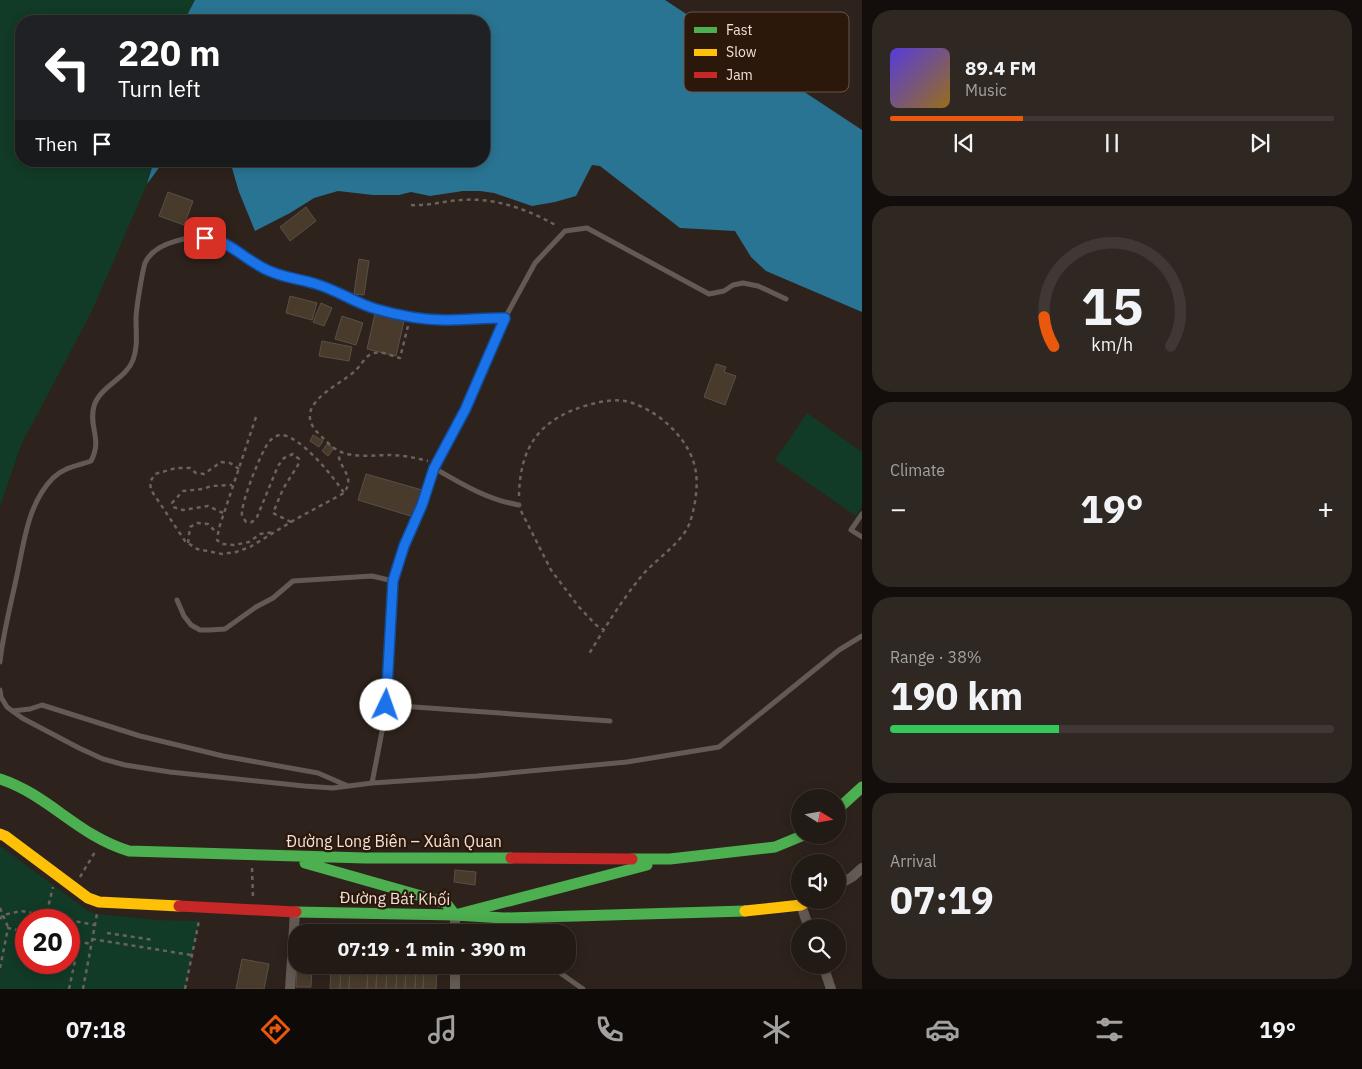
<!DOCTYPE html>
<meta charset="utf-8">
<style>
body{margin:0;font-family:"IBM Plex Sans",sans-serif;background:#2e2722;color:#f1f3f6;height:100vh;display:flex;flex-direction:column;font-size:19px;white-space:nowrap}
*{box-sizing:border-box;margin:0}
p{font-size:16px;color:#a2a1a0}
.icon{flex:none;width:28px;height:28px;fill:none;stroke:currentColor;stroke-width:2;stroke-linecap:round;stroke-linejoin:round}
.map{position:relative;flex:1;overflow:hidden}
.details{display:flex;flex-direction:column;gap:10px;padding:10px;background:#130e0c;width:500px}
.details>*{flex:none}
.banner{position:absolute;left:15px;top:15px;width:475px;height:152px;border-radius:20px;box-shadow:0 2px 12px #0003,0 0 0 1px #3f3834;background:#202124;color:#fff;overflow:hidden}
.needle{width:32px;rotate:101deg}
.controls{position:absolute;left:791px;top:789px;display:grid;gap:10px}
.controls a{display:grid;place-items:center;width:55px;height:55px;border-radius:50%;background:#221a15;box-shadow:0 2px 12px #0003,0 0 0 1px #3f3834;font-size:25px}
.speed{position:absolute;left:15px;top:909px;display:flex;gap:10px;font-size:25px;font-weight:700;text-align:center}
.speed>*{display:grid;place-content:center;width:65px;height:65px;border-radius:50%;background:#221a15;box-shadow:0 2px 12px #0003,0 0 0 1px #3f3834;line-height:1}
.speed .limit{border:8px solid #d22;background:#fff;color:#111}
.pin{position:absolute;display:grid;place-items:center;width:42px;height:42px;color:#fff;margin:-21px;border-radius:10px;box-shadow:0 2px 8px #0006}
.me{position:absolute;width:55px;margin:-28px;rotate:3deg;stroke-linejoin:round;filter:drop-shadow(0 0 4px #0008)}
.turn{display:flex;align-items:center;gap:18px;height:105px;padding:0 20px;font-size:22px}
.turn .icon{width:65px;height:65px;stroke-width:2.5}
.turn b{display:block;font-size:35px;line-height:42px}
.then{display:flex;align-items:center;height:48px;padding:0 20px;background:#0003;gap:10px;font-size:19px}
.big{font-size:38px;font-weight:700;line-height:1.1}
.details .card{flex:1;display:flex;flex-direction:column;justify-content:center;gap:8px;min-width:0;padding:0 18px;border-radius:20px;background:#2e2722}
.details .dial{align-items:center;gap:0}
.dial svg{height:130px;overflow:visible;fill:none;stroke:#3f3834;stroke-width:7;stroke-linecap:round;text-anchor:middle}
.dial text{fill:#f1f3f6;stroke:none}
.song{display:flex;align-items:center;gap:15px}
.cover{width:60px;height:60px;border-radius:8px;background:linear-gradient(135deg,hsl(250 70% 55%),hsl(40 70% 35%))}
.played{height:5px;border-radius:2px;background:linear-gradient(90deg,#ea580c 30%,#3f3834 30%)}
.keys{display:flex;justify-content:space-around;direction:ltr}
.heat{display:flex;justify-content:space-between;align-items:center;font-size:28px;direction:ltr}
.charge{height:8px;border-radius:4px;background:linear-gradient(90deg,#34c759 38%,#3f3834 0)}
.trip{position:absolute;left:288px;top:924px;width:288px;height:50px;border-radius:20px;background:#221a15;box-shadow:0 2px 12px #0003,0 0 0 1px #3f3834;font-weight:700;line-height:50px;text-align:center}
.dock{display:flex;height:80px;justify-content:space-around;align-items:center;background:#0e0a08;color:#a2a1a0}
.dock .icon{width:35px;height:35px}
.dock .selected{color:#ea580c}
.dock b{font-size:22px;color:#f1f3f6}
main{display:flex;flex:1;min-height:0}
.map>svg:first-child{display:block}
.green{fill:#113b26;fill-rule:evenodd}
.water{fill:#2a7493}
.building{fill:#483b2b;stroke:#585048}
.lines{fill:none;stroke-linecap:round;stroke-linejoin:round}
.path{stroke:#6a625d;stroke-width:2.5;stroke-dasharray:4 4;stroke-linecap:butt}
.lane{stroke:#645a54;stroke-width:5}
.street{stroke:#645a54;stroke-width:10}
.fast{stroke:#4caf50;stroke-width:11}
.slow{stroke:#ffc107;stroke-width:11}
.jam{stroke:#c62828;stroke-width:11}
.route-casing{stroke:#114b97;stroke-width:12}
.route{stroke:#1a73e8;stroke-width:9}
.labels{text-anchor:middle;stroke-width:4.5;stroke-linejoin:round;paint-order:stroke}
.street-label{font-size:16px;fill:#f1e1d9;stroke:#2c170b}
.key{fill:#2c170b;stroke:#675449;stroke-width:1}
.key-label{font-size:14px;fill:#f1e1d9}
</style>
<main>
<div class="map">
<svg width="862" height="989" viewBox="0 0 862 989">
<rect width="100%" height="100%" fill="#2e221c"/>
<path class="green" d="M 0,0 L 195,0 L 184,21 L 21,21 L 21,161 L 154,161 L 147,184 L 91,313 L 21,445 L 0,507 Z
M 807,413 L 862,452 L 862,506 L 856,516 L 775,460 Z
M 0,846 L 88,911 L 97,914 L 157,920 L 199,921 L 185,989 L 0,989 ZM 26,920 L 69,920 L 69,962 L 26,962 Z"/>
<path class="water" d="M 195,0 L 665,0 L 862,130 L 862,312 L 766,271 L 751,257 L 735,231 L 680,228 L 600,166 L 592,165 L 576,196 L 555,202 L 532,206 L 494,193 L 480,191 L 463,191 L 430,196 L 411,192 L 399,195 L 373,195 L 338,191 L 314,198 L 290,213 L 255,231 L 239,192 L 230,161 L 484,161 L 484,21 L 184,21 Z
M 154,161 L 164,161 L 147,184 Z"/>
<path class="building" d="M 168,192 L 193,201 L 184,225 L 159,216 Z
M 306,207 L 316,221 L 290,241 L 280,227 Z
M 359,259 L 369,261 L 364,295 L 354,294 Z
M 290,296 L 317,303 L 312,320 L 286,313 Z
M 321,303 L 332,308 L 324,326 L 313,322 Z
M 375,314 L 404,321 L 396,356 L 367,349 Z
M 342,316 L 363,323 L 356,345 L 335,339 Z
M 322,341 L 352,347 L 349,361 L 319,356 Z
M 716,364 L 726,367 L 724,372 L 736,376 L 725,405 L 704,397 Z
M 313,435 L 323,441 L 319,447 L 310,441 Z
M 327,444 L 334,448 L 328,456 L 322,451 Z
M 366,474 L 422,490 L 414,517 L 358,500 Z
M 455,870 L 476,872 L 475,885 L 454,882 Z
M 242,959 L 269,964 L 264,989 L 236,989 Z
M 297,965 L 312,965 L 311,987 L 296,987 Z
M 331,965 L 341,966 L 340,989 L 330,989 Z
M 359,965 L 377,965 L 377,967 L 359,966 Z
M 387,965 L 406,965 L 406,968 L 387,967 Z
M 406,965 L 416,965 L 416,968 L 406,968 Z
M 416,965 L 437,965 L 437,969 L 416,968 Z
M 341,966 L 350,966 L 349,989 L 340,989 Z
M 350,966 L 368,967 L 367,989 L 349,989 Z
M 368,967 L 377,967 L 376,989 L 367,989 Z
M 377,967 L 387,967 L 386,989 L 376,989 Z
M 387,967 L 397,968 L 396,989 L 386,989 Z
M 397,968 L 406,968 L 405,989 L 396,989 Z
M 406,968 L 416,968 L 415,989 L 405,989 Z
M 416,968 L 424,969 L 423,989 L 415,989 Z
M 424,969 L 437,969 L 436,989 L 423,989 Z"/>
<g class="lines">
<path class="path" d="M 411,205 C 428,206 444,201 461,200 C 494,197 530,210 557,226
M 408,326 L 400,358 C 392,356 382,351 374,353 C 365,355 361,366 355,371 C 337,387 289,406 320,435 C 326,441 332,448 341,452 C 355,458 375,455 390,455 C 403,455 415,458 428,461
M 256,417 L 219,528 L 217,540 L 222,544 L 234,545 L 249,542 L 260,534 L 275,532
M 239,469 L 230,463 L 221,462 L 204,474 L 196,473 L 190,468 L 176,468 L 155,474 L 150,482 L 151,490 L 185,541 L 197,549 L 222,554 L 236,552 L 250,547 L 296,519 L 344,493 C 354,478 344,473 339,458 L 342,452
M 519,496 C 520,447 539,419 588,405 C 599,402 613,399 625,401 C 657,408 692,440 696,473 C 698,488 695,507 690,522 C 683,543 654,560 640,578 C 622,600 604,629 589,654
M 521,511 L 551,570 L 579,607 L 596,625 L 604,630
M 223,513 L 208,506 L 183,510 L 173,507 L 172,503 L 183,491 L 203,489 L 211,486 L 232,485
M 291,522 L 273,513 L 283,489 L 298,465 L 299,459 L 293,454 L 284,458 L 278,466 L 257,517 L 252,522 L 246,522 C 245,520 243,518 242,516 C 240,504 261,453 268,443 C 271,439 275,436 280,435 C 299,434 334,477 344,493
M 188,543 L 190,527 L 197,523 L 208,524 L 217,533
M 252,868 L 253,898
M 80,877 L 95,852
M 0,908 L 8,927
M 0,919 L 3,915 L 21,911 L 95,925
M 45,920 L 53,887
M 107,933 L 154,940
M 92,939 L 191,955
M 69,940 L 92,944
M 0,968 L 8,928 L 26,932
M 69,989 L 79,942
M 83,989 L 97,914
M 185,989 L 199,921"/>
<path class="lane" d="M 434,468 C 460,483 488,500 519,505
M 862,514 L 851,530 L 862,537
M 177,600 L 184,616 L 191,625 L 200,630 L 210,630 L 225,629 L 256,607 L 273,598 L 293,581 L 372,576 L 393,581
M 0,662 C 3,633 11,604 17,575 C 24,542 28,503 53,478 C 64,467 77,466 91,461 C 103,439 88,427 94,406 C 100,386 126,379 133,360 C 138,347 136,333 136,319 C 136,309 142,273 145,263 C 155,241 195,234 216,239 C 234,244 247,261 264,269 C 281,278 301,277 318,284 C 337,292 354,302 374,308 C 394,315 423,320 444,320 C 465,320 485,318 505,318
M 0,690 L 1,697 L 7,707 L 22,718 L 79,748 L 103,759 L 125,765 L 170,772 L 304,786 L 333,788 L 372,783 L 477,776 L 627,762 L 719,747 L 839,650 L 862,636
M 386,705 L 610,721
M 12,711 L 30,709 L 42,705 L 140,736 L 223,756 L 318,773 L 348,786
M 372,783 L 385,716 L 393,581 L 404,546 L 422,505 L 434,468 L 465,410 L 505,318 L 535,263 L 565,231 L 587,228 L 709,294 L 724,291 L 733,285 L 743,283 L 758,286 L 786,299
M 506,921 L 515,932
M 549,965 L 583,989"/>
<path class="street" d="M 838,885 L 852,877 L 862,868
M 801,905 L 809,928
M 455,932 L 455,915
M 823,965 L 831,989
M 290,989 L 295,912
M 455,989 L 455,965"/>
<path class="fast" d="M 0,779 C 49,795 78,836 129,851 L 365,858 L 511,858
M 838,809 L 862,787
M 632,859 L 670,859 L 775,847 L 804,835
M 305,863 L 446,903 L 455,915 L 647,865
M 296,912 L 455,915 L 504,918 L 745,911"/>
<path class="slow" d="M 0,834 L 5,836 L 88,898 L 99,902 L 179,906
M 745,911 L 801,905 L 810,900"/>
<path class="jam" d="M 511,858 L 632,859
M 179,906 L 296,912"/>
</g>
<g class="lines">
<defs>
<path id="route" d="M 205,238 C 231,240 247,263 272,272 C 286,278 301,279 316,284 C 337,290 355,303 376,309 C 397,315 422,320 444,320 C 464,320 484,318 505,318 L 465,410 L 434,468 L 422,505 L 404,546 L 393,581 L 386,705"/>
</defs>
<use href="#route" class="route-casing"/>
<use href="#route" class="route"/>
</g>
<g class="labels">
<g class="street-label">
<text x="394" y="847">Đường Long Biên – Xuân Quan</text>
<text transform="translate(395 898) rotate(1)" y="6">Đường Bát Khối</text>
</g>
</g>
<rect x="684" y="12" width="165" height="80" rx="8" class="key"/>
<rect x="694" y="27" width="23" height="6" fill="#4caf50"/>
<rect x="694" y="49" width="23" height="7" fill="#ffc107"/>
<rect x="694" y="72" width="23" height="6" fill="#c62828"/>
<g class="key-label">
<text x="726" y="35">Fast</text>
<text x="726" y="57">Slow</text>
<text x="726" y="80">Jam</text>
</g>
</svg>
<div class="controls">
<a><svg class="needle" viewBox="-14 -14 28 28"><path d="M0-13l5 13h-10z" fill="#e53935"/><path d="M0 13l5-13h-10z" fill="#a2a1a0"/></svg></a>
<a><svg class="icon" aria-label="sound" viewBox="0 0 24 24"><path d="M4 9h4l5-4v14l-5-4H4zM17 9q2 3 0 6"/></svg></a>
<a><svg class="icon" aria-label="search" viewBox="0 0 24 24"><circle cx="10" cy="10" r="6"/><path d="M15 15l6 6"/></svg></a>
</div>
<div class="speed"><div class="limit">20</div></div>
<div class="pin" style="left:205px;top:238px;background:#d93025"><svg class="icon" aria-label="arrive" viewBox="0 0 24 24"><path d="M6 21V4h12l-3 4 3 4H6"/></svg></div>
<svg class="me" style="left:386px;top:705px" viewBox="-20 -20 40 40"><circle r="19" fill="#fff"/><path d="M0-13L10 11 0 6-10 11z" fill="#1a73e8"/></svg>
<div class="trip">07:19 · 1 min · 390 m</div>
<div class="banner">
<div class="turn"><svg class="icon" aria-label="left" viewBox="0 0 24 24"><path d="M17 20v-9H6M10 6l-5 5 5 5"/></svg><div><b>220 m</b>Turn left</div></div>
<div class="then">Then<svg class="icon" aria-label="arrive" viewBox="0 0 24 24"><path d="M6 21V4h12l-3 4 3 4H6"/></svg></div>
</div>
</div>
<section class="details">
<div class="card">
<div class="song"><i class="cover"></i><div><b>89.4 FM</b><p>Music</p></div></div>
<div class="played"></div>
<div class="keys"><svg class="icon" aria-label="previous" viewBox="0 0 24 24"><path d="M18 5L8 12l10 7zM5 5v14"/></svg><svg class="icon" aria-label="pause" viewBox="0 0 24 24"><path d="M8 5v14M16 5v14"/></svg><svg class="icon" aria-label="next" viewBox="0 0 24 24"><path d="M6 5l10 7-10 7zM19 5v14"/></svg></div>
</div>
<div class="card dial"><svg viewBox="0 0 100 80">
<path d="M14 69A42 42 0 1 1 86 69"/>
<path d="M14 69A42 42 0 0 1 8 51" stroke="#ea580c"/>
<text x="50" y="56" font-size="32" font-weight="700">15</text>
<text x="50" y="72" font-size="11">km/h</text>
</svg></div>
<div class="card"><p>Climate</p>
<div class="heat"><a>−</a><b class="big">19°</b><a>+</a></div>
</div>
<div class="card"><p>Range · 38%</p><b class="big">190 km</b><div class="charge"></div></div>
<div class="card"><p>Arrival</p><b class="big">07:19</b></div>
</section>
</main>
<nav class="dock">
<b>07:18</b>
<svg class="icon selected" aria-label="directions" viewBox="0 0 24 24"><path d="M12 3l9 9-9 9-9-9zM9 14v-3h6M13 9l2 2-2 2"/></svg>
<svg class="icon" aria-label="music" viewBox="0 0 24 24"><path d="M9 18V5l10-2v13"/><circle cx="6" cy="18" r="3"/><circle cx="16" cy="16" r="3"/></svg>
<svg class="icon" aria-label="phone" viewBox="0 0 24 24"><path d="M5 4h4l2 5-3 2q2 4 5 5l2-3 5 2v4C11 20 4 13 5 4z"/></svg>
<svg class="icon" aria-label="climate" viewBox="0 0 24 24"><path d="M12 3v18M4 7l16 10M4 17L20 7"/></svg>
<svg class="icon" aria-label="car" viewBox="0 0 24 24"><path d="M5 17H2v-5l4-1 3-4h7l3 4 3 1v5h-3M9 17h6M6 11h13"/><circle cx="7" cy="17" r="2"/><circle cx="17" cy="17" r="2"/></svg>
<svg class="icon" aria-label="filters" viewBox="0 0 24 24"><path d="M4 7h16M4 17h16"/><circle cx="9" cy="7" r="2"/><circle cx="15" cy="17" r="2"/></svg>
<b>19°</b>
</nav>
